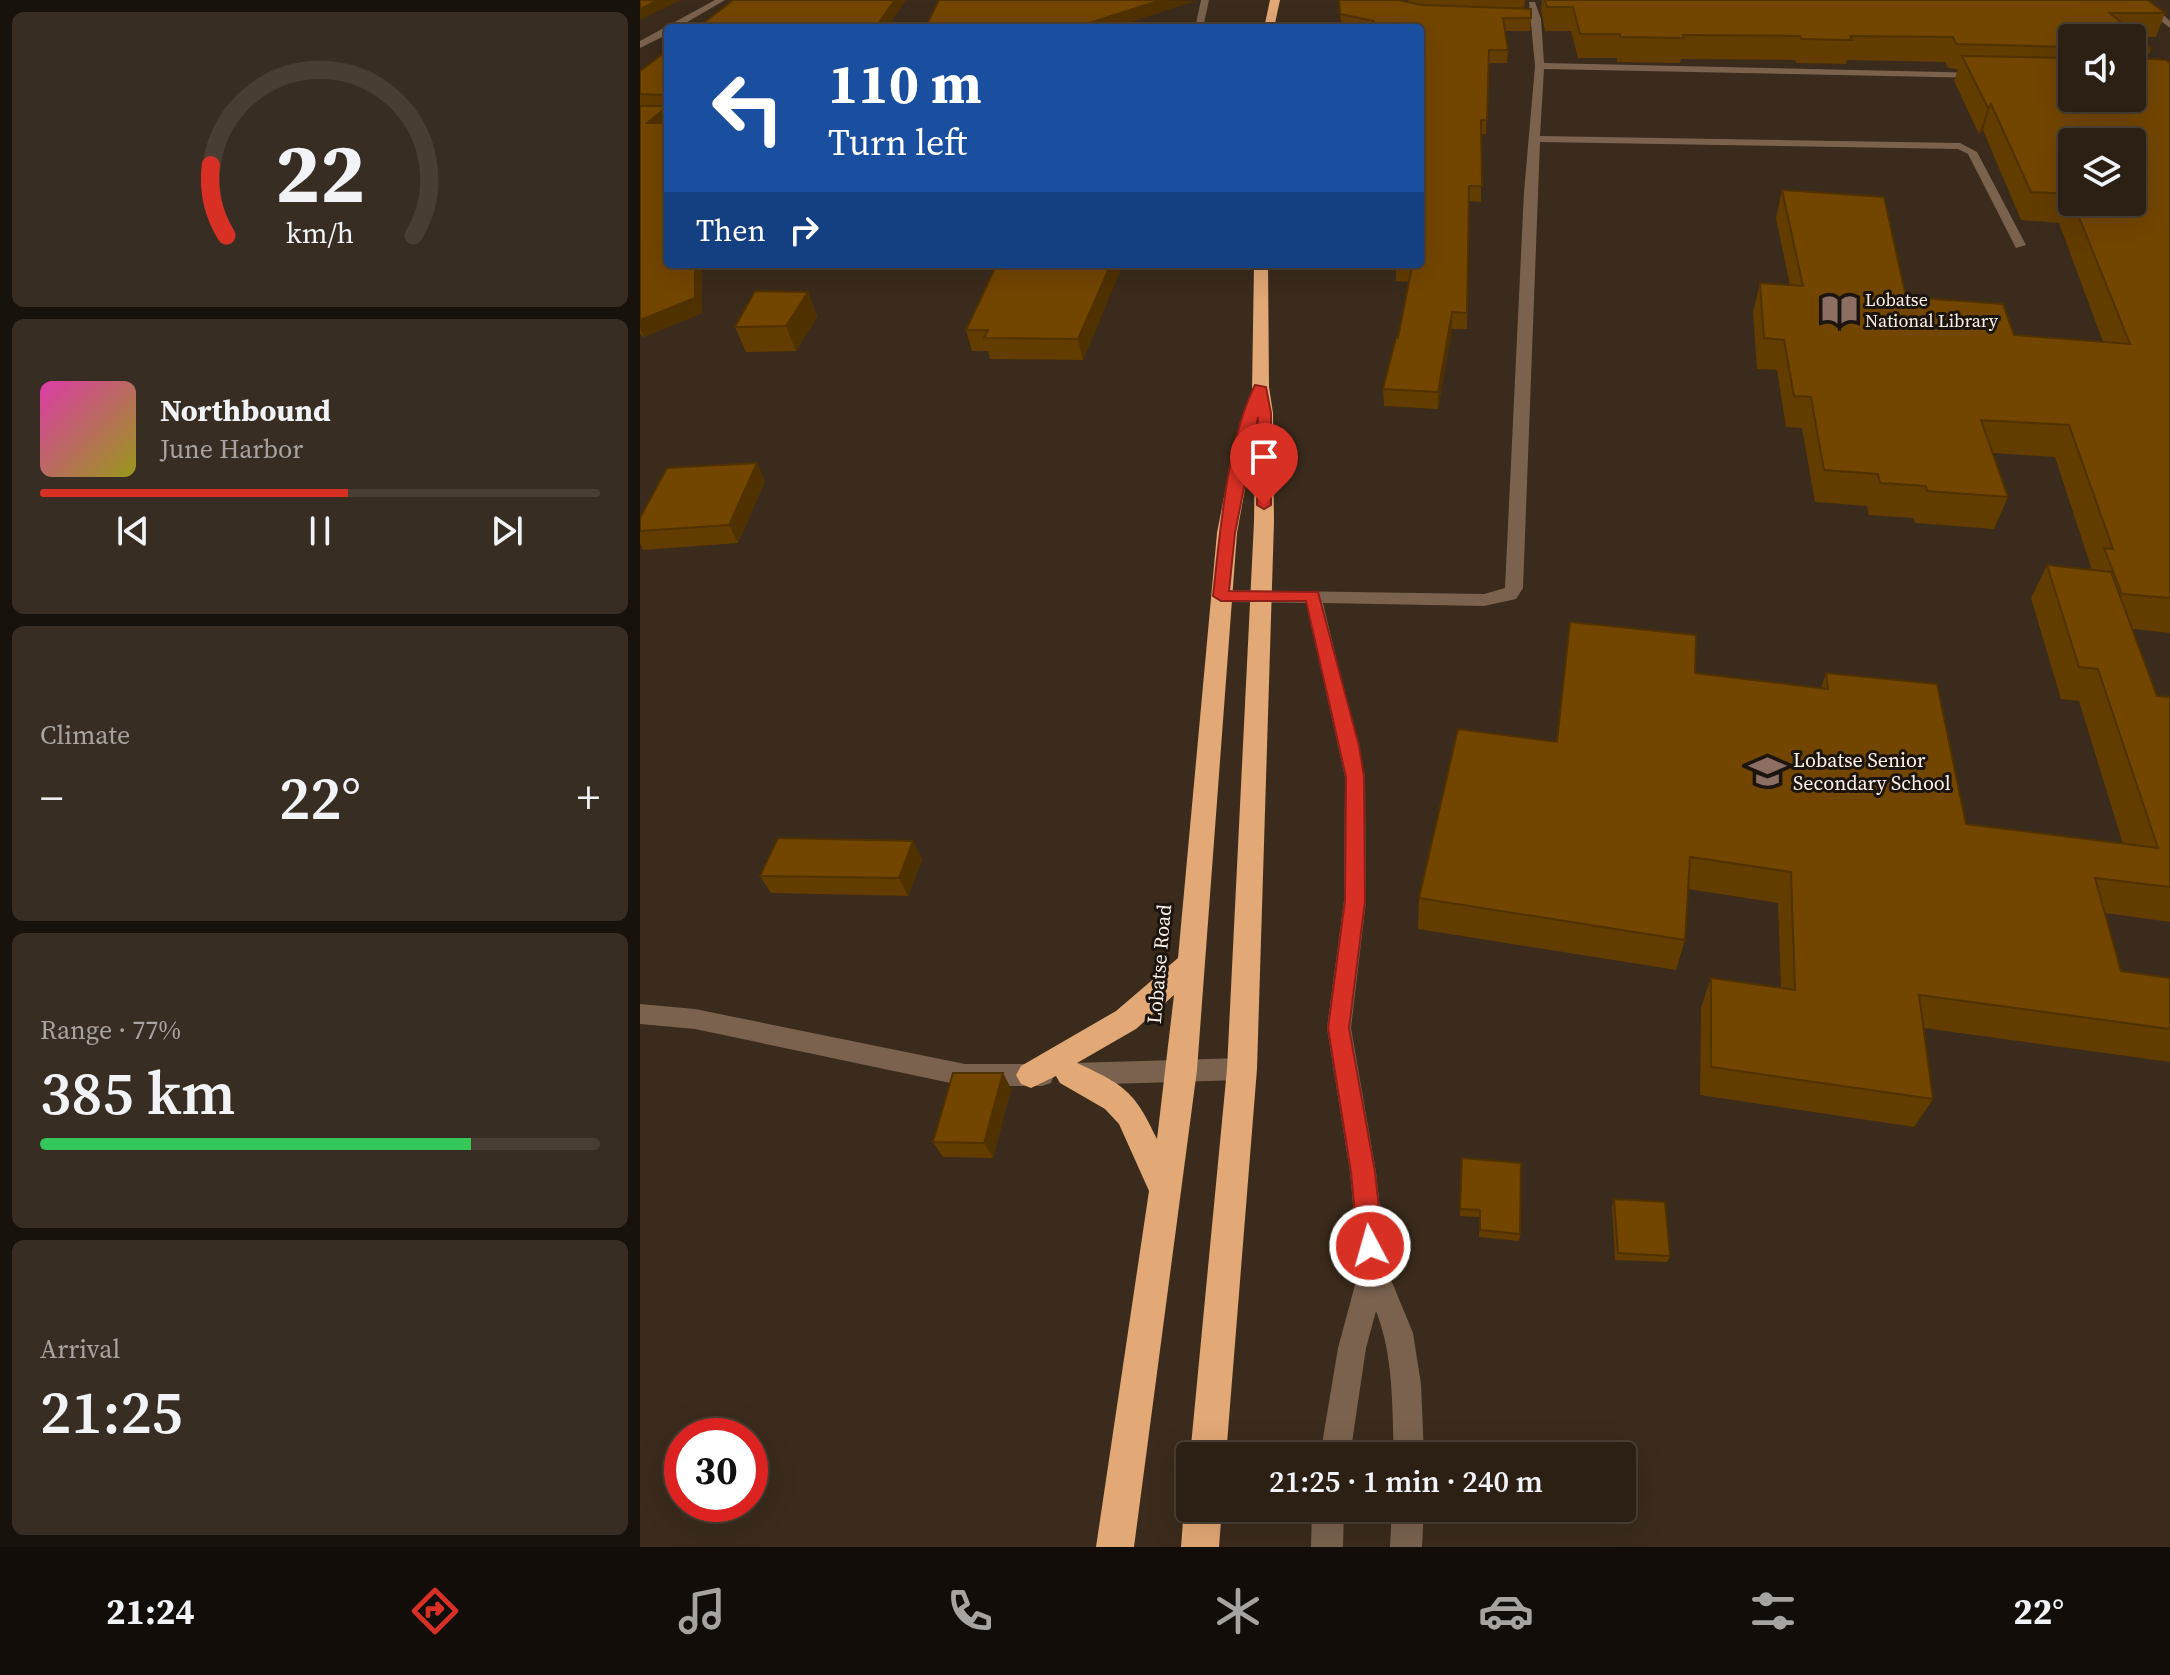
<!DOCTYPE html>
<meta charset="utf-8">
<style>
body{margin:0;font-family:"Source Serif 4",serif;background:#382d22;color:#f1f3f6;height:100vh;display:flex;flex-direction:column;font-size:30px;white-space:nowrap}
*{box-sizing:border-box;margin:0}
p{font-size:26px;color:#a6a3a0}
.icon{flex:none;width:44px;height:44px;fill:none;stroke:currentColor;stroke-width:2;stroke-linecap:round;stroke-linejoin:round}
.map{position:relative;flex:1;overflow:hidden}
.details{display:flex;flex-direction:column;gap:12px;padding:12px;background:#18120c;width:640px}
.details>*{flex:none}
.hud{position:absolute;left:24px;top:24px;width:760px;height:244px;border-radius:8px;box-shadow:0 8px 32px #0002,0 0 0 2px #483e34;background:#1a4fa0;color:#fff;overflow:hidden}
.buttons{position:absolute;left:1418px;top:24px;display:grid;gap:16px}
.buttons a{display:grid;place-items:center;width:88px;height:88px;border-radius:8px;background:#2c2015;box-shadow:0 8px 32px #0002,0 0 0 2px #483e34;font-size:40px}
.speed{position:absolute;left:24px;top:1418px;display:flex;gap:16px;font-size:40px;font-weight:700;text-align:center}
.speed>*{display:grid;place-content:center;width:104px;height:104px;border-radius:50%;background:#2c2015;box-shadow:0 8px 32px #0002,0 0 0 2px #483e34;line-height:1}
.speed .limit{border:12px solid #d22;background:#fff;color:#111}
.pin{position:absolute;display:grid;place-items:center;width:68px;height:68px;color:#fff;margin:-82px -34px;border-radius:50% 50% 50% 0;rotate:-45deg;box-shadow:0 0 8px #0007}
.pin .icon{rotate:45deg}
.me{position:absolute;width:88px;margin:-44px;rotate:354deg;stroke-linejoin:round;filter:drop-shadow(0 0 6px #0008)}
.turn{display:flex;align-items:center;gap:28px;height:168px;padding:0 32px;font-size:36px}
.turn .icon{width:104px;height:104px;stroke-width:2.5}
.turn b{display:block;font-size:56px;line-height:68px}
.then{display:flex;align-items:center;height:76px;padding:0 32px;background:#0003;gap:16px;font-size:30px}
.big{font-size:60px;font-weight:600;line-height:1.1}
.details .tile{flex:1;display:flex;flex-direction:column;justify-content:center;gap:12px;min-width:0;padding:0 28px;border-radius:12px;background:#382d22}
.details .dial{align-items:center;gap:0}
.dial svg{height:208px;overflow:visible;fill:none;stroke:#483e34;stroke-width:7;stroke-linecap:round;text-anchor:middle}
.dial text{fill:#f1f3f6;stroke:none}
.song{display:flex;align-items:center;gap:24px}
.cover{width:96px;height:96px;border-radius:12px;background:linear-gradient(135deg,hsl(320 70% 55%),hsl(60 70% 35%))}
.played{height:8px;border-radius:4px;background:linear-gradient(90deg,#d93025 55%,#483e34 55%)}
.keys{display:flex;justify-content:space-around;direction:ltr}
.heat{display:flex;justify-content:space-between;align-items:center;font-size:44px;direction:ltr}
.charge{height:12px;border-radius:6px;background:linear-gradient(90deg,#34c759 77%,#483e34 0)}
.trip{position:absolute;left:536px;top:1442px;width:460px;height:80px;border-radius:8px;background:#2c2015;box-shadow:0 8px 32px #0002,0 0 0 2px #483e34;font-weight:600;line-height:80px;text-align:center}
.dock{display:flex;height:128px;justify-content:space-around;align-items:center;background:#120d08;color:#a6a3a0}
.dock .icon{width:56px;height:56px}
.dock .on{color:#d93025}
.dock b{font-size:36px;color:#f1f3f6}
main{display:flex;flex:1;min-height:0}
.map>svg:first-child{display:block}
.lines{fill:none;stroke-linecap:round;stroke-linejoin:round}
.minor{fill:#7a624e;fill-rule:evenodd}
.highway{fill:#e2a875;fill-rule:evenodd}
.wall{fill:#633c00;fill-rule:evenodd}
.shaded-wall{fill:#503100}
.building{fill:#734600;stroke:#503100;stroke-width:2}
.route{fill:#d93025;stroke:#8d1f18;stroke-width:2}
.labels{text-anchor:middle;stroke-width:6;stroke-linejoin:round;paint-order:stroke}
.far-poi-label{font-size:18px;fill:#fcf2e9;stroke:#1c150f;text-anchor:start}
.poi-label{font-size:20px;fill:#fcf2e9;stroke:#1c150f;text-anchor:start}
.street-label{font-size:20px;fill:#fcf2e9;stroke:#1c150f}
</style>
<main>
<section class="details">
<div class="tile dial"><svg viewBox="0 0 100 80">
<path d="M14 69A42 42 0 1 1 86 69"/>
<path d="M14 69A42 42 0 0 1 8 42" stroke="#d93025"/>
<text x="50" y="56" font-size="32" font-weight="700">22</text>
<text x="50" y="72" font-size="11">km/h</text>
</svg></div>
<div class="tile">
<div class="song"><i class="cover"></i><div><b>Northbound</b><p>June Harbor</p></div></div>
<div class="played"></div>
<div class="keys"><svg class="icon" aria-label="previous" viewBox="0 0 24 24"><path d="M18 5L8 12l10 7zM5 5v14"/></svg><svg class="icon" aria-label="pause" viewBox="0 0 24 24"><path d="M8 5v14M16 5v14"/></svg><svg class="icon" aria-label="next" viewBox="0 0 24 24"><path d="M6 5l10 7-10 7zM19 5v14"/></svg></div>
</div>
<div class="tile"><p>Climate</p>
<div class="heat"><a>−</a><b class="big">22°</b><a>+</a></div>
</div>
<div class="tile"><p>Range · 77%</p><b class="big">385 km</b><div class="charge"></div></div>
<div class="tile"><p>Arrival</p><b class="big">21:25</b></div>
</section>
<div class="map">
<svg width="1530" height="1547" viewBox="0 0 1530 1547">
<rect width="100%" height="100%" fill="#3a2b1c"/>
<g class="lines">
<path class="minor" d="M 75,0 L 85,0 L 37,28 L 28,28 L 28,34 L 0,48 L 0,41 Z
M 561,0 L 569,0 L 563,28 L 555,28 Z
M 889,2 L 895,2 L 901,19 L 904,63 L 1346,73 L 1343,78 L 904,69 L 900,136 L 1320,143 L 1337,152 L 1386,245 L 1376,248 L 1328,154 L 1318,149 L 900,142 L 883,588 L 876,599 L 844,606 L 683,603 L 725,777 L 726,901 L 711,1028 L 736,1172 L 747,1270 L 773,1333 L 781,1384 L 784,1456 L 754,1456 C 752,1408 754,1357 736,1311 L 726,1348 L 710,1456 L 680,1456 L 698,1348 L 719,1270 L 710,1172 L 687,1028 L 704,901 L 705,777 L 666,603 L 581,602 L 572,596 L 581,590 L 844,594 L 865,588 L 884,192 L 895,66 Z
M 1498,10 L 1521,13 L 1530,21 L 1530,28 L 1516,17 L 1495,15 Z
M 0,1004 L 55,1009 L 325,1064 L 402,1064 L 411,1067 L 414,1075 L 411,1083 L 402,1086 L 325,1086 L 55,1029 L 0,1024 Z
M 602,1058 L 611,1061 L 614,1069 L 611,1077 L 602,1080 L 434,1085 L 425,1082 L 422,1074 L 425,1066 L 434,1063 Z
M 672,1508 L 704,1508 L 703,1547 L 671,1547 Z
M 752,1508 L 784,1508 L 782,1547 L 750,1547 Z"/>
<path class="highway" d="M 630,0 L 640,0 L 634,28 L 624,28 Z
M 614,264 L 628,264 L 629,387 L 633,413 L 634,522 L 617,1069 L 586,1456 L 550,1456 L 587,1069 L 614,522 L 615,433 L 597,533 L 557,1070 L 494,1547 L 456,1547 L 509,1191 L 479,1124 L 465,1109 L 420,1083 L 416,1076 L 391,1088 L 381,1084 L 376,1075 L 381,1066 L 476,1011 L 538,958 L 577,533 L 595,440 L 612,391 ZM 534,995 L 517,1139 C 495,1092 485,1085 437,1063 L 496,1029 Z
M 550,1495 L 550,1508 L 582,1508 L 579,1547 L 541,1547 L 544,1508 Z"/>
</g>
<path class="wall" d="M 699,0 L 769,2 L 768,0 L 885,0 L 884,8 L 824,7 L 891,18 L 890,31 L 865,31 L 868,50 L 867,63 L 849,63 L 846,134 L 841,134 L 841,202 L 829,201 L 827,329 L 812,329 L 798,409 L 744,406 L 743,389 L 758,338 L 769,282 L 756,281 L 756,264 L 780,264 L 783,126 L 780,126 L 780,28 L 701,27 Z
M 902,0 L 1508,0 L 1525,13 L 1516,37 L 1499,37 L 1511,48 L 1507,58 L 1530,63 L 1530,633 L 1492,629 L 1517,696 L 1530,697 L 1530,922 L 1465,913 L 1481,971 L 1530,978 L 1530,1062 L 1284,1028 L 1293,1099 L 1274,1127 L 1060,1095 L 1061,1008 L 1071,978 L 1141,988 L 1138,903 L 1048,889 L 1045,940 L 1036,970 L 778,929 L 779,898 L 916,742 L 930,622 L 1055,673 L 1181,688 L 1186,673 L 1326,824 L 1483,844 L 1439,701 L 1421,699 L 1391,598 L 1407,565 L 1452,570 L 1415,457 L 1353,453 L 1368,497 L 1354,529 L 1275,523 L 1273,518 L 1229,515 L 1227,506 L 1175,502 L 1162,428 L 1146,427 L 1137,370 L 1117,369 L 1113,313 L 1120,283 L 1150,285 L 1136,218 L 1142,190 L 1266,297 L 1374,335 L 1463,342 L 1419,223 L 1381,220 L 1343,130 L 1339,134 L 1314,81 L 1318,69 L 1308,68 L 1305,62 L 1207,60 L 1206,64 L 1157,63 L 1155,60 L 1041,59 L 1040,63 L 977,62 L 977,58 L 938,58 L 931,31 L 905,31 L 901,10 ZM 1432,38 L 1492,38 L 1432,98 ZM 1432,142 L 1492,202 L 1432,202 Z
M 28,50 L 28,264 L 62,313 L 4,337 L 0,334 L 0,71 Z
M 357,264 L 483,264 L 443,360 L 350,359 L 348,351 L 332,351 L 326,330 Z
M 168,292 L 177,317 L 156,351 L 106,352 L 95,327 Z
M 125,481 L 98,543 L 3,550 L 0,544 L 0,518 Z
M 282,859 L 268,896 L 131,893 L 120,876 Z
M 363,1073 L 371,1089 L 353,1158 L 303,1157 L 293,1142 Z
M 822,1158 L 880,1234 L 879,1241 L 839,1237 L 839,1217 L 820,1216 Z
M 974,1199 L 1030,1256 L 1027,1262 L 975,1260 L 972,1207 Z"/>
<path class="shaded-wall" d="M 18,0 L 41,0 L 0,20 L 0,9 Z
M 255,0 L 266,0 L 247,28 L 235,28 Z
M 521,0 L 556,1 L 473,28 L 434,28 Z
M 1351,104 L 1343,130 L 1339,134 L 1348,108 Z
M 28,106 L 28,124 L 7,123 Z
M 55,264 L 62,264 L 62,313 L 4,337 L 0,328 L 0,320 Z
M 471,264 L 483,264 L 443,360 L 438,339 Z
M 168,292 L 177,317 L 156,351 L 146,326 Z
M 812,312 L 812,329 L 798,409 L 798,392 Z
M 117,463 L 125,481 L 98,543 L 89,525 Z
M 273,841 L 282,859 L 268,896 L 259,878 Z
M 363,1073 L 371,1089 L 353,1158 L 344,1143 Z"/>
<path class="building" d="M 0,0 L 18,0 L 0,9 Z
M 93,0 L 255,0 L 235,28 L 57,28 Z
M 299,0 L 521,0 L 434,28 L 285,28 Z
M 699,0 L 758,0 L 782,5 L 891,9 L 891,18 L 863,18 L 868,50 L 849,50 L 847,120 L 841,120 L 842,186 L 829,186 L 827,313 L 812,312 L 798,392 L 743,389 L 756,338 L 758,338 L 772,266 L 756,266 L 756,264 L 780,264 L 780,158 L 784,112 L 780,112 L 780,28 L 733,28 L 734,21 L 700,14 Z
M 905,0 L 1508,0 L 1525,13 L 1470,13 L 1511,48 L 1500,48 L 1500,58 L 1526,60 L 1530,63 L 1530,598 L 1482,594 L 1464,548 L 1473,549 L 1429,425 L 1341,420 L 1368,497 L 1287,491 L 1286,486 L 1240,483 L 1238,474 L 1184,470 L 1171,397 L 1154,396 L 1144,340 L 1124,338 L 1120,283 L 1163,286 L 1142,190 L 1244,197 L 1266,297 L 1363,304 L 1374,335 L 1490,344 L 1433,202 L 1492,202 L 1492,142 L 1432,142 L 1432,199 L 1430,194 L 1391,192 L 1351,104 L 1348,108 L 1322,56 L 1432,58 L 1432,98 L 1492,98 L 1492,38 L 1432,38 L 1432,47 L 1316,44 L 1313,37 L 1210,36 L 1212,40 L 1162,39 L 1160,36 L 1043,35 L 1044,38 L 980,37 L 980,34 L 940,34 L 933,7 L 907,7 Z
M 28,50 L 28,106 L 7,123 L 28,123 L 28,264 L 55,264 L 55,298 L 0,320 L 0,106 L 24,106 L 23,95 L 0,94 L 0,71 Z
M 357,264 L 471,264 L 438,339 L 344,338 L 348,330 L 326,330 Z
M 115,291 L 168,292 L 146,326 L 95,327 Z
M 117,463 L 89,525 L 0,531 L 0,518 L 27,468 Z
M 1407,565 L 1471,572 L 1517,696 L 1530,697 L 1530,887 L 1455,878 L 1481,971 L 1530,978 L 1530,1029 L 1279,995 L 1293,1099 L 1071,1067 L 1071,978 L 1155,990 L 1151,872 L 1050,857 L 1045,940 L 779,898 L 818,729 L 917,742 L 930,622 L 1056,635 L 1055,673 L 1188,689 L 1186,673 L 1297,684 L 1326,824 L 1518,848 L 1458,669 L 1439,667 Z
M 138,838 L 273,841 L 259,878 L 120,876 Z
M 313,1073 L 363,1073 L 344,1143 L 293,1142 Z
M 822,1158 L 881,1163 L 880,1234 L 840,1230 L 840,1210 L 820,1209 Z
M 974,1199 L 1025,1202 L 1030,1256 L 978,1253 Z"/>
<path class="route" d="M 615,385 L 626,387 L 631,413 L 631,505 L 624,509 L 617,505 L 618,417 L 595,533 L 589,591 L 678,592 L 719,746 L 724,777 L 725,901 L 709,1028 L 735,1172 L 743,1246 L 739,1254 L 730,1258 L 721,1254 L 718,1246 L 711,1172 L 688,1028 L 705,901 L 706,777 L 666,601 L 581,601 L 573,596 C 580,534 587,440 615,385 Z"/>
<defs>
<symbol id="library-bare" viewBox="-9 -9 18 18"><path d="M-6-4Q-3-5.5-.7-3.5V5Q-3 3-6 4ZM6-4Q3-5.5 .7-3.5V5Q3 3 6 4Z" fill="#8d6e63" stroke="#1c150f" stroke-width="2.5" paint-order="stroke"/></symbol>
<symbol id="school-bare" viewBox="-9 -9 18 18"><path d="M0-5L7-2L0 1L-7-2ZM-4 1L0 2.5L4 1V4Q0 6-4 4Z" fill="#8d6e63" stroke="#1c150f" stroke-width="2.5" paint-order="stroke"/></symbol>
</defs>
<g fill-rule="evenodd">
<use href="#library-bare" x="1174" y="284" width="51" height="51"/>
<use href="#school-bare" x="1102" y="746" width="51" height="51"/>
</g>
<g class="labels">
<g class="far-poi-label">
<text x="1225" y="306">Lobatse<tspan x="1225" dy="21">National Library</tspan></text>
</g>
<g class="poi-label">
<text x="1153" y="767">Lobatse Senior<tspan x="1153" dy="23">Secondary School</tspan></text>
</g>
<g class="street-label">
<text transform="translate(519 964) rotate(-85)" y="7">Lobatse Road</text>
</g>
</g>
</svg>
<div class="buttons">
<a><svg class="icon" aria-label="sound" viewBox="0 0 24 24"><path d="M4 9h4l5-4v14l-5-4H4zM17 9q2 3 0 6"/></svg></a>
<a><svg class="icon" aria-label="layers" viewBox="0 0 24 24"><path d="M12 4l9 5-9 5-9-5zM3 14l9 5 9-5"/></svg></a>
</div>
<div class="speed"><div class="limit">30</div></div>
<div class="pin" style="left:624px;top:505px;background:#d93025"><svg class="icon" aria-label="arrive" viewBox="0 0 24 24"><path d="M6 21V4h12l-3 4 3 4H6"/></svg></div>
<svg class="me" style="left:730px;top:1246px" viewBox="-20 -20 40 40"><circle r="17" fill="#d93025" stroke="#fff" stroke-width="3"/><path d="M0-11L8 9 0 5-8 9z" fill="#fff"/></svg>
<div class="trip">21:25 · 1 min · 240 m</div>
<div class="hud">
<div class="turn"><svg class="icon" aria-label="left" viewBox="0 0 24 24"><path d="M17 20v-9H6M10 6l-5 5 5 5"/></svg><div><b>110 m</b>Turn left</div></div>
<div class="then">Then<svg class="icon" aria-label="right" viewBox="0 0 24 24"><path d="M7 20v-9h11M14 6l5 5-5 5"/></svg></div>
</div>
</div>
</main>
<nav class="dock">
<b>21:24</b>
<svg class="icon on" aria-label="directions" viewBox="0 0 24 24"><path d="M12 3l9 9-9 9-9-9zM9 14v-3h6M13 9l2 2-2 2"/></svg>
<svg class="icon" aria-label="music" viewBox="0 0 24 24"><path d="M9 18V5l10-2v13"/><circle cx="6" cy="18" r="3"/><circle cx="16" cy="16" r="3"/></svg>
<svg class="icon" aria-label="phone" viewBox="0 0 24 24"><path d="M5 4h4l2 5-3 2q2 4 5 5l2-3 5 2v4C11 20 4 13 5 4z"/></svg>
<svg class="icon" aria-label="climate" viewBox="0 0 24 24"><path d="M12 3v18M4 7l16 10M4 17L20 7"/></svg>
<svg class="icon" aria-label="car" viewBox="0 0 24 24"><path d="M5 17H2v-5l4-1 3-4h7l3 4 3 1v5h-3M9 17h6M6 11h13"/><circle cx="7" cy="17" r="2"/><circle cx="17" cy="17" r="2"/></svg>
<svg class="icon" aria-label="filters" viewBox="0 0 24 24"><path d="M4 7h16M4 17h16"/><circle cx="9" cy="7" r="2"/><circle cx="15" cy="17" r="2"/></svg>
<b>22°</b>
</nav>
